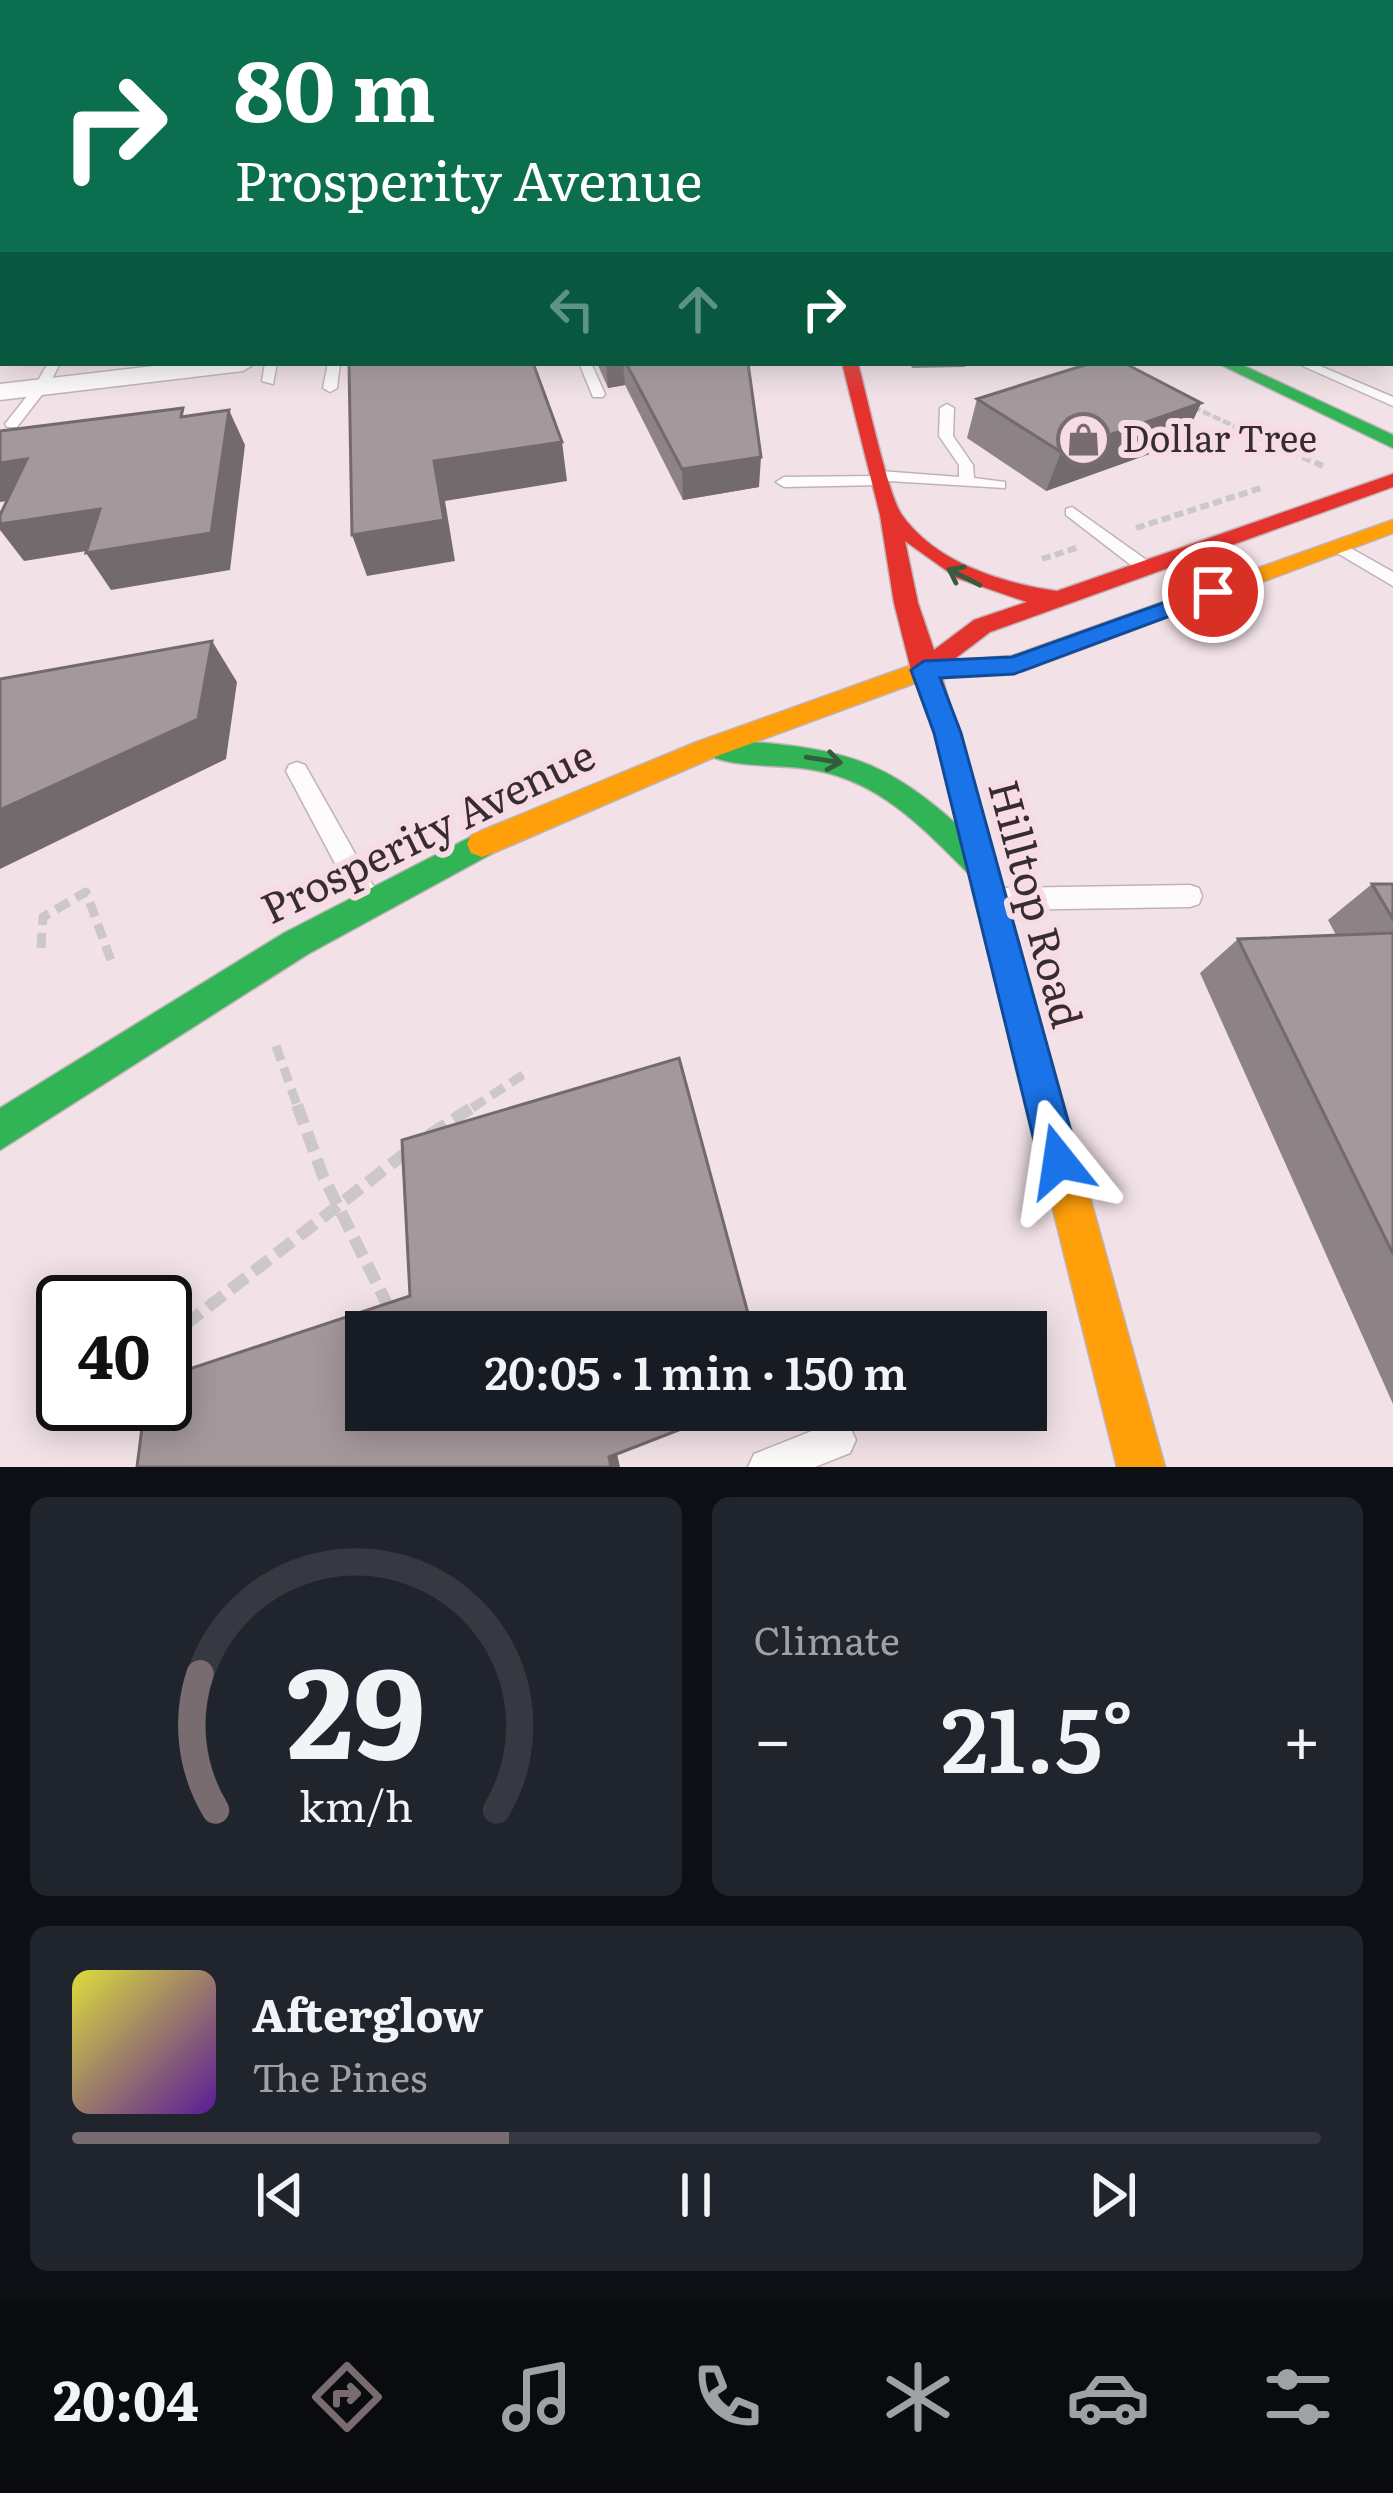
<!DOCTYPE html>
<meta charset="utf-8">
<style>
body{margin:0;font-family:Literata,serif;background:#20242c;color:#f1f3f6;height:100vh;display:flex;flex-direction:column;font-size:45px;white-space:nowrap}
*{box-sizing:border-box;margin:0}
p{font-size:39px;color:#9ea1a6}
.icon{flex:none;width:66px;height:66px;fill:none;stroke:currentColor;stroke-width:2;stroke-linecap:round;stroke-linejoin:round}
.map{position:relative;height:1467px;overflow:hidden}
.details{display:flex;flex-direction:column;gap:30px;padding:30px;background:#0d0f14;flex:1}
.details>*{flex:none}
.top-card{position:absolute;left:0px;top:0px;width:1395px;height:366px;box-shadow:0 6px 30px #0003;background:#0b6e4f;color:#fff;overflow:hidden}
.speed{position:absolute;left:36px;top:1275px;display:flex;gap:24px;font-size:60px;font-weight:700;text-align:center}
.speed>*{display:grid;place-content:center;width:156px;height:156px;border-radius:50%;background:#171b24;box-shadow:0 6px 30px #0003;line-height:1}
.speed .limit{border:6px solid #111;border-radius:18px;background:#fff;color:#111}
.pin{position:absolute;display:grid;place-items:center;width:102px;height:102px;color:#fff;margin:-51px;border:6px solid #fff;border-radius:50%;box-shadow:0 3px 12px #0007}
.me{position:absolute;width:132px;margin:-66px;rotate:345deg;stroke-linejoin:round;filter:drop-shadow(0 0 9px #0008)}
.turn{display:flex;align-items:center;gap:42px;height:252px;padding:0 36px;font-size:54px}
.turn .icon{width:156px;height:156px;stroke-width:2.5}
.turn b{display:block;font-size:84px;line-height:102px}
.lanes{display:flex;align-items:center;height:114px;padding:0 36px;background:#0003;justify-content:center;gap:60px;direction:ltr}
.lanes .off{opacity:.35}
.big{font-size:90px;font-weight:600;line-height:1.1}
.details .widget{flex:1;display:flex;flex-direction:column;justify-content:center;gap:18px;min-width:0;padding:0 42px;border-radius:18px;background:#20242c}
.details .dial{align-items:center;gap:0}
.dial svg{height:312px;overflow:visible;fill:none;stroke:#363941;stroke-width:7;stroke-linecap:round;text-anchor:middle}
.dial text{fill:#f1f3f6;stroke:none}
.song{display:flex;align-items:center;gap:36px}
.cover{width:144px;height:144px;border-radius:18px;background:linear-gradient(135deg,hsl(60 70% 55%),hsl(270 70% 35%))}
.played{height:12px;border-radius:6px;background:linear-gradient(90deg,#786c70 35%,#363941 35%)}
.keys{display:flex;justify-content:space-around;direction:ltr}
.heat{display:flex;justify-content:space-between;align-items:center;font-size:66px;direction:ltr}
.details .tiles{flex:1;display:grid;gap:30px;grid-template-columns:1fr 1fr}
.widget:last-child{grid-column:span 2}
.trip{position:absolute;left:345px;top:1311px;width:702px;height:120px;border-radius:0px;background:#171b24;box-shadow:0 6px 30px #0003;font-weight:600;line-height:120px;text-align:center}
.menu{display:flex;height:192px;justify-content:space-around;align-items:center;background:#090b0e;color:#9ea1a6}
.menu .icon{width:84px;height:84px}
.menu .selected{color:#786c70}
.menu b{font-size:54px;color:#f1f3f6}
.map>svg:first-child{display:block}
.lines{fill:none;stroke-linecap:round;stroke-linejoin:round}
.lane-casing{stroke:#bfb3b7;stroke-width:3}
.street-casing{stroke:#bfb3b7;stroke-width:3}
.fast-casing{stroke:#bfb3b7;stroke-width:3}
.slow-casing{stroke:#bfb3b7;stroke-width:3}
.jam-casing{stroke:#bfb3b7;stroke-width:3}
.path-far3{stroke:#ccc7c9;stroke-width:4.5;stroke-dasharray:8 3;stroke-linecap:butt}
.path-far2{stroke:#ccc7c9;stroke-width:6;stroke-dasharray:9 4.5;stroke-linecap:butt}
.path-far1{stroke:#ccc7c9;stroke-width:9;stroke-dasharray:15 8;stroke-linecap:butt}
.path{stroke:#ccc7c9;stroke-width:12;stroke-dasharray:20 9;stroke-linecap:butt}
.lane{fill:#fdfbfb;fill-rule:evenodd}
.street{fill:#fdfbfb;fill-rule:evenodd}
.fast{fill:#30b455;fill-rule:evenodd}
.slow{fill:#ff9f0a;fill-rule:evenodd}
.jam{fill:#e5322d;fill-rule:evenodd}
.wall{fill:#8d8386}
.shaded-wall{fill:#736a6d}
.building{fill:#a4989c;stroke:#736a6d;stroke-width:3}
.oneway{stroke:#355c3d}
.route{fill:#1a73e8;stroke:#114b97;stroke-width:3}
.labels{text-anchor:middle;stroke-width:12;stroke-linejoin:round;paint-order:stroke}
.far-poi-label{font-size:36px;fill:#372d30;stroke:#f8dce5;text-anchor:start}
.street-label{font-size:42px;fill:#372d30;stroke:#f8dce5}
</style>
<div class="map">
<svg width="1393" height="1467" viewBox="0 0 1393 1467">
<rect width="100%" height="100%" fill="#f2e2e7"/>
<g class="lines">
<defs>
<path id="lane" d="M 1392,289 L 1393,289 L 1393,296 L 1392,296 Z
M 1392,312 L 1393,312 L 1393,318 L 1392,318 Z
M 1392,356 L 1393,356 L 1393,364 L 1389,363 L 1392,363 Z
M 48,363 L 60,363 L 48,387 L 17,427 L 7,427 L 5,424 L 35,386 Z
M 265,363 L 277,363 L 273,384 L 262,381 Z
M 328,363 L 340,363 L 337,388 L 330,392 L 323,388 Z
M 579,363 L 591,363 L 605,394 L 603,397 L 593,397 Z
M 1296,363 L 1313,363 L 1393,397 L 1393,406 Z
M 947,404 L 954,408 L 953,436 L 973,465 L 974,478 L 1005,482 L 1005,488 L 888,481 L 881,485 L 784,487 L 776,482 L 784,477 L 873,476 L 880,471 L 959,477 L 959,465 L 939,436 L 940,408 Z
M 1072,507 L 1152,564 L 1152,572 L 1140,572 L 1066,515 L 1066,509 Z
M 1338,541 L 1393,572 L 1393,586 L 1332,550 L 1332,542 Z
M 297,762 L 305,765 L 375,889 L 378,897 L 375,905 L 366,908 L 357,905 L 286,771 L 289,765 Z
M 1190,885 L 1199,888 L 1202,896 L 1199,904 L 1190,907 L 999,910 L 990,907 L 987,899 L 990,891 L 999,888 Z
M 837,1421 L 850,1427 L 856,1440 L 850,1453 L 815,1467 L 748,1467 L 754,1454 Z"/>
<path id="street" d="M 179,363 L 256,363 L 243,371 L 0,400 L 0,384 Z"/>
<path id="fast" d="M 1217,363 L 1238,363 L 1393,435 L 1393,448 Z
M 725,740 C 861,749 892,762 991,856 L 995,865 L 991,874 L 980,878 L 969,874 C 922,827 878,779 808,769 C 778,764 744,768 715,758 L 711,751 L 715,744 Z
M 482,831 L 493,835 L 497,844 L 493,853 L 308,954 L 0,1150 L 0,1108 L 284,933 Z"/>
<path id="slow" d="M 1393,520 L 1393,533 L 1023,671 L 926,679 L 717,756 L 493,853 L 482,857 L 471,853 L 467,844 L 471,835 L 697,742 L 915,664 L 1012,656 Z
M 1053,1114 L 1067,1119 L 1072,1133 L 1165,1467 L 1117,1467 L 1034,1133 L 1039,1119 Z"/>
<path id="jam" d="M 842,363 L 858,363 C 866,393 888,495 902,515 C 936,563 1002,583 1057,591 L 1393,474 L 1393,487 L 990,632 L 940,670 L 1072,1133 L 1067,1147 L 1053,1152 L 1039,1147 L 1034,1133 L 935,733 L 911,670 L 894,603 L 880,515 ZM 905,541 L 957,578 L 1027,602 L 974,620 L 934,650 L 918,603 Z"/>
</defs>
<use href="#lane" class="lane-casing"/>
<use href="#street" class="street-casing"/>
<use href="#fast" class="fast-casing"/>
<use href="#slow" class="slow-casing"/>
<use href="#jam" class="jam-casing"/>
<path class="path-far3" d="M 1193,407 L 1247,432"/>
<path class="path-far2" d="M 1241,429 L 1325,467
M 1136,528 L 1261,488
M 1042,559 L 1079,547"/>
<path class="path-far1" d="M 41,948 L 43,917 L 86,892 L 113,966
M 276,1046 L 298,1108
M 472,1108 L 529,1071"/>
<path class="path" d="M 297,1105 L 323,1176 L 389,1308
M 429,1135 L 476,1105
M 165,1376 L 171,1336 L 408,1151"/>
<use href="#lane" class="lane"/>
<use href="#street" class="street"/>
<use href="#fast" class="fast"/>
<use href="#slow" class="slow"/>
<use href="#jam" class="jam"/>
</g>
<path class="wall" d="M 597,363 L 748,363 L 759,487 L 683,500 L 625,385 L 608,388 Z
M 910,363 L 966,363 L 965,367 L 912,368 Z
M 977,399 L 1201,403 L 1183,442 L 1046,491 L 967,438 Z
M 1372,884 L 1393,884 L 1393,1404 L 1200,973 L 1238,939 L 1336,935 L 1328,920 Z"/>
<path class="shaded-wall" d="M 0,315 L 3,315 L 3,353 L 0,353 Z
M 606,363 L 623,363 L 625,385 L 608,388 Z
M 1201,403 L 1183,442 L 1046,491 L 1061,452 Z
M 229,410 L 245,445 L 230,570 L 111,590 L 86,553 Z
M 562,442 L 567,481 L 445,501 L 455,561 L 367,576 L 352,535 L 434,461 Z
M 761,457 L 759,487 L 683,500 L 682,469 Z
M 27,459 L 51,495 L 0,502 L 0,463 Z
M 100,509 L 124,545 L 24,561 L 0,530 L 0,524 Z
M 212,641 L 237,682 L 226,759 L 0,869 L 0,810 Z
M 617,1454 L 620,1467 L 611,1467 L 609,1457 Z"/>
<path class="building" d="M 0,275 L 3,275 L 3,315 L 0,315 Z
M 349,363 L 533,363 L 562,442 L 434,461 L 444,520 L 352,535 Z
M 626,363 L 748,363 L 761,457 L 682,469 Z
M 1091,363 L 1124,363 L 1201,403 L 1061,452 L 977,399 Z
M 183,408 L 181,417 L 229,410 L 211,533 L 86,553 L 100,509 L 0,524 L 0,515 L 27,459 L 0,463 L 0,431 Z
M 212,641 L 198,719 L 0,810 L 0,679 Z
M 1372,884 L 1393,884 L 1393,919 Z
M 1393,933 L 1393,1254 L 1238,939 Z
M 679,1058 L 753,1332 L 366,1332 L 366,1410 L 730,1410 L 609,1457 L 611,1467 L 137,1467 L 145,1404 L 165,1404 L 165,1377 L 410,1296 L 402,1140 Z"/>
<defs><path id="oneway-shaft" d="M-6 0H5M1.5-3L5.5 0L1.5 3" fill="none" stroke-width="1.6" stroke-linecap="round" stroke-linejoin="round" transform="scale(3)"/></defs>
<g class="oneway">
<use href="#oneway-shaft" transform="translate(964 577) rotate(-153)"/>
<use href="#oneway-shaft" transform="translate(824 760) rotate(9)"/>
</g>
<linearGradient id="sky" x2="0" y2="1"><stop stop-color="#a4acd4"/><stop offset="0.48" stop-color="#f9f2f4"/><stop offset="1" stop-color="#f9f2f4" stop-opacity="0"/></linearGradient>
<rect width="1393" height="395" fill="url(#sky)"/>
<path class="route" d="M 1213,585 L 1221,587 L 1221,597 L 1014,674 L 940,678 L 961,733 L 1079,1161 L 1073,1175 L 1059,1181 L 1045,1175 L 1039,1161 L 934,733 L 911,670 L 924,661 L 1012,657 Z"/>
<defs>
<symbol id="shop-ring" viewBox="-11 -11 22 22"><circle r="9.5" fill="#f8dce5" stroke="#786c70" stroke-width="1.5"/><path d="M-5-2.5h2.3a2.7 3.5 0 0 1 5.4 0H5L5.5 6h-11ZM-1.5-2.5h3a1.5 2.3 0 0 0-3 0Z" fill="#786c70"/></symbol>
</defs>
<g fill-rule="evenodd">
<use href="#shop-ring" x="1054" y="410" width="59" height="59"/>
</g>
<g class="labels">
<g class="far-poi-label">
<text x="1122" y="452">Dollar Tree</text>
</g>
<g class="street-label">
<text transform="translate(428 832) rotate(-26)" y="15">Prosperity Avenue</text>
<text transform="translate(1035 904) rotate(75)" y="15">Hilltop Road</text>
</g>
</g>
</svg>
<div class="speed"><div class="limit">40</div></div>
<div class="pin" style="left:1213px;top:592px;background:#d93025"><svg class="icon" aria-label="arrive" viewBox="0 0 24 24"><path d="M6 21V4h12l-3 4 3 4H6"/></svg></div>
<svg class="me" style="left:1059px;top:1161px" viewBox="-20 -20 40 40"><path d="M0-17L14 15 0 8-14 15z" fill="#1a73e8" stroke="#fff" stroke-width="4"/></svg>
<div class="trip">20:05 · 1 min · 150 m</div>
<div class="top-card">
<div class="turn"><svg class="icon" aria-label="right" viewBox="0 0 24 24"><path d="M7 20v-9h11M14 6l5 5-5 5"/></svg><div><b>80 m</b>Prosperity Avenue</div></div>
<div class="lanes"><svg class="icon off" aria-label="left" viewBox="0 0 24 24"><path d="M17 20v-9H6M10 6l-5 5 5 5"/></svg><svg class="icon off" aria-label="ahead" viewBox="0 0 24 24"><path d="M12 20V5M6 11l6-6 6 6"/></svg><svg class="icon" aria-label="right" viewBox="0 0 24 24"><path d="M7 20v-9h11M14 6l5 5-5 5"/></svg></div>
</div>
</div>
<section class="details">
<div class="tiles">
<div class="widget dial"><svg viewBox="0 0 100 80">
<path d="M14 69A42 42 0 1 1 86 69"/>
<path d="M14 69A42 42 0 0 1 10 34" stroke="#786c70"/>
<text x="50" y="56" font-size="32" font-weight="700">29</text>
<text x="50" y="72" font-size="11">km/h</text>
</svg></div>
<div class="widget"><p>Climate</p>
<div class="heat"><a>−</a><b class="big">21.5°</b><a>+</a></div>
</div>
<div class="widget">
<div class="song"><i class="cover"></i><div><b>Afterglow</b><p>The Pines</p></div></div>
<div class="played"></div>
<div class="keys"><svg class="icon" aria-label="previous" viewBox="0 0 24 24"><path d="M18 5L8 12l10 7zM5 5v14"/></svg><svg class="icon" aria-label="pause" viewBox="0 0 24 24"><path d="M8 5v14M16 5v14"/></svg><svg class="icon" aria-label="next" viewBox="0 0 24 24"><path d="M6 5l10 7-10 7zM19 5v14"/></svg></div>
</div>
</div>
</section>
<nav class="menu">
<b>20:04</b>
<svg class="icon selected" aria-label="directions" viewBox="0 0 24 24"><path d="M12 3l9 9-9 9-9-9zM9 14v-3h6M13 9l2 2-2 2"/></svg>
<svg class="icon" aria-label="music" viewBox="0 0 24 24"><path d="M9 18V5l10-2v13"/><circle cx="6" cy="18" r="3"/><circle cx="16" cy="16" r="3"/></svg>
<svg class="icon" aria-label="phone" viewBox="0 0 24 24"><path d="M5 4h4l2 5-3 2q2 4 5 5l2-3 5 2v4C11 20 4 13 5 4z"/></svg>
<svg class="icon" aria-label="climate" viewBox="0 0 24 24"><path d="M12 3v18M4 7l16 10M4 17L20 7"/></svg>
<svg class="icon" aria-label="car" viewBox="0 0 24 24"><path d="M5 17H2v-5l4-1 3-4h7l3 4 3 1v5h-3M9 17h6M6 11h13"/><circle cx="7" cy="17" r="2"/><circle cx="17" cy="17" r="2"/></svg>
<svg class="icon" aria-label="filters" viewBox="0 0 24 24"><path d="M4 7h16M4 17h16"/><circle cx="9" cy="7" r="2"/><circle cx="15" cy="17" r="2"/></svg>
</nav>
